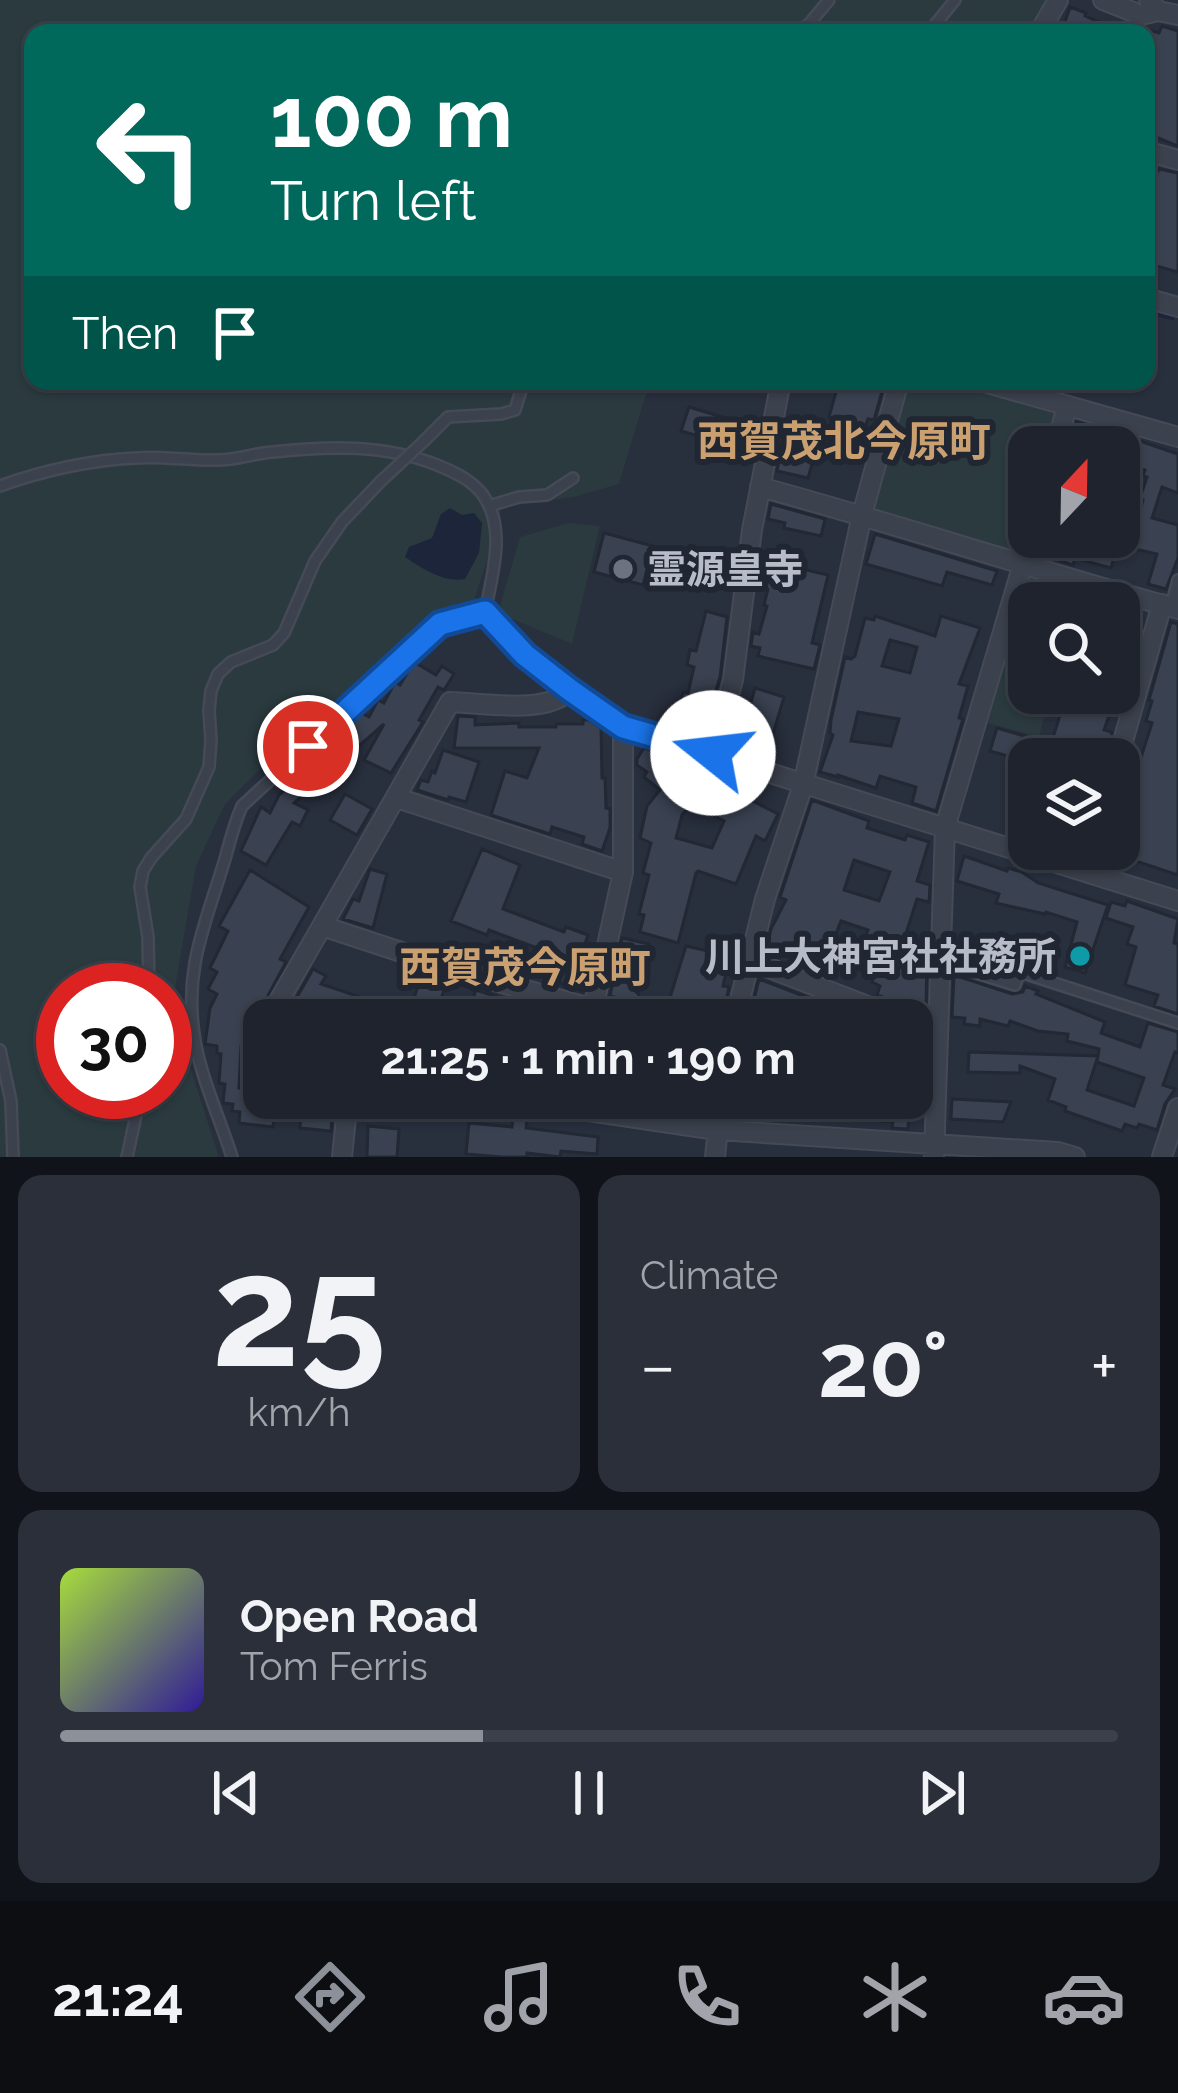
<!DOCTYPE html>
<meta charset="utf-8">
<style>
body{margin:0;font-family:Raleway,"Noto Sans JP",sans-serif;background:#2b2f3a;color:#f1f3f6;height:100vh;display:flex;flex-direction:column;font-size:45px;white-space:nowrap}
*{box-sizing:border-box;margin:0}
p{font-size:39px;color:#a1a4aa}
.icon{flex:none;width:66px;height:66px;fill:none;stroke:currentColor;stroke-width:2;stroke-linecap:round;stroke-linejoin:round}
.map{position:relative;height:1157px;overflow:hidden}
.drawer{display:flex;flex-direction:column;gap:18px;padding:18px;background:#101319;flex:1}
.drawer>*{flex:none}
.banner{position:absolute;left:24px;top:24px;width:1131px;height:366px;border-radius:24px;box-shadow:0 3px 9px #0004,0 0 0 3px #3c404a;background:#00695c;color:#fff;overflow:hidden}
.needle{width:78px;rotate:22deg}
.fabs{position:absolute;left:1008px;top:426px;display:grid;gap:24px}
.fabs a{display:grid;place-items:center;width:132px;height:132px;border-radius:24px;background:#1e232e;box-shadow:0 3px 9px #0004,0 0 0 3px #3c404a;font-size:60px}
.speed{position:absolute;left:36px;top:963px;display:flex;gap:24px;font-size:60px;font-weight:700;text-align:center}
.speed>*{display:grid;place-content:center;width:156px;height:156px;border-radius:50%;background:#1e232e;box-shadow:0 3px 9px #0004,0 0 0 3px #3c404a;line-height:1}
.speed .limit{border:18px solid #d22;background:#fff;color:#111}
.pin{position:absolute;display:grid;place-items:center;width:102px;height:102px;color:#fff;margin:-51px;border:6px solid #fff;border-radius:50%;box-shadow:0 3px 12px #0007}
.me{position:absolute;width:132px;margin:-66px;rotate:286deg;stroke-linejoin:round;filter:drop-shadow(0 0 9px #0008)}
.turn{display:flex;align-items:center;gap:42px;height:252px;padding:0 48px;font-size:54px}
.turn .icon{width:156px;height:156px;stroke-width:2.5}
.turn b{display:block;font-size:84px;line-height:102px}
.then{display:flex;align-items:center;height:114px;padding:0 48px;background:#0003;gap:24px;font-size:45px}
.big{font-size:90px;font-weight:700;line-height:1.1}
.drawer .tile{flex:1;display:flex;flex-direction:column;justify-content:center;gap:18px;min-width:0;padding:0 42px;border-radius:24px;background:#2b2f3a}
.drawer .dial{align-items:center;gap:0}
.dial b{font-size:156px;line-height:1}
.song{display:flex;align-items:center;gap:36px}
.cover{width:144px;height:144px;border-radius:18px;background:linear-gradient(135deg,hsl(80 70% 55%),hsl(250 70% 35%))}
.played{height:12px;border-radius:6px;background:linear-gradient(90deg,#8c9099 40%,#3c404a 40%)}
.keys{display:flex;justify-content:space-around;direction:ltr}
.heat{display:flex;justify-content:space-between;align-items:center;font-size:66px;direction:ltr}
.drawer .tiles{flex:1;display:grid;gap:18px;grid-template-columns:1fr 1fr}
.tile:last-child{grid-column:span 2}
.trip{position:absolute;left:243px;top:999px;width:690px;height:120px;border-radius:24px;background:#1e232e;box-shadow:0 3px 9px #0004,0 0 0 3px #3c404a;font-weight:700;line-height:120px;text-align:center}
.tabs{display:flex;height:192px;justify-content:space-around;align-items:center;background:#0c0e12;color:#a1a4aa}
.tabs .icon{width:84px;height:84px}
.tabs .selected{color:#8c9099}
.tabs b{font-size:54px;color:#f1f3f6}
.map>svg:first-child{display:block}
.green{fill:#2a3a3e;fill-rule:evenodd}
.water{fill:#1c253a}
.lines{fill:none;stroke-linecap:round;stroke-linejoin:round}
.stream{stroke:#1c253a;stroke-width:6}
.building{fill:#3a4252;stroke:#222834;stroke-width:3;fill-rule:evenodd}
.service-casing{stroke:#454a56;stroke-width:14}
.minor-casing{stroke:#454a56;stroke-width:22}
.service{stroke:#3b414d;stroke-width:9}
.minor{stroke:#3b414d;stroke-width:18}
.service-bridge-casing{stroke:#454a56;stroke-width:14;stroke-linecap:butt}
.service-bridge{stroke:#3b414d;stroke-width:9}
.route-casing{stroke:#114b97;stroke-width:30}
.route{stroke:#1a73e8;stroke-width:21}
.worship-dot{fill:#6b7280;stroke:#202632;stroke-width:4.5}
.culture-dot{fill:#0f9aa8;stroke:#202632;stroke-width:4.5}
.labels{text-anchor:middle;stroke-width:12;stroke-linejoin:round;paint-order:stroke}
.poi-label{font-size:39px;font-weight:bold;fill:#b8bcc8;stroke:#202632;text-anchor:start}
.neighbourhood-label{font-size:42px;font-weight:bold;fill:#caa070;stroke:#202632}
</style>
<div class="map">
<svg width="1178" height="1157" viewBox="0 0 1178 1157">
<rect width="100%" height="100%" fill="#282f3d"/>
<path class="green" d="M 0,0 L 1046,0 L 1028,33 L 33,33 L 33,381 L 650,381 L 619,484 L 574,497 L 501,507 L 496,542 L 485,567 L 474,600 L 466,606 L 437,609 L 415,639 L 293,736 L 225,804 L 196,866 L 174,994 L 178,1035 L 183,1037 L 191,1070 L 219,1157 L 0,1157 ZM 63,990 L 165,990 L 165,1092 L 63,1092 Z
M 905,381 L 956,381 L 1053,409 L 1057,419 L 1049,447 L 1029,447 C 1029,476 1037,537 1012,556 L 878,515 L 871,505 Z
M 568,523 L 600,526 L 572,644 L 498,613 L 520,537 Z
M 1025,569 L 1077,584 L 1072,603 L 1029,603 L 1029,693 L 1050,693 L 1039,737 L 980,721 Z"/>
<path class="water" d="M 450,508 L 462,515 L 474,513 L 482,523 L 479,553 L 465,579 C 444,583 423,569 405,557 L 409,547 L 432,538 L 441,514 Z"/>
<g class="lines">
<path class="stream" d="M 1146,310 L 1172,317"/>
</g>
<path class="building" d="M 1070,7 L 1086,13 L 1085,16 L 1124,33 L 1061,33 Z
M 1162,26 L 1178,31 L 1178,146 L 1146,133 L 1146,38 L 1149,30 L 1159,33 Z
M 1159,169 L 1178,173 L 1178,272 L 1146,263 L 1146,170 L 1157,173 Z
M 839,381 L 885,381 L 874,420 L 868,419 L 865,427 L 829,417 Z
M 689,407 L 758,428 L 753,452 L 681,431 Z
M 787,421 L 822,430 L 808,478 L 777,471 Z
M 1077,422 L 1104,430 L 1102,436 L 1135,447 L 1137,440 L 1178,454 L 1178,493 L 1162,487 L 1152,518 L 1178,525 L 1178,558 L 1166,589 L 1148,584 L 1157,554 L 1131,548 L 1143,500 L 1140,498 L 1147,477 L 1143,476 L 1145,470 L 1119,462 L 1124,447 L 1070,447 Z
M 771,504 L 825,519 L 821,536 L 784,528 L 785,523 L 768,519 Z
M 604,533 L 653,546 L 643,585 L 594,572 Z
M 875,534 L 997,571 L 992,585 L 947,572 L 942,586 L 866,564 Z
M 1044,537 L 1119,537 L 1111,568 L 1075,558 L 1073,565 L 1040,554 Z
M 772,562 L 828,575 L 812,643 L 820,645 L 814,669 L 758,656 L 760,648 L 751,646 L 753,632 L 759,634 L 767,606 L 764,605 L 768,589 L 766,588 Z
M 1119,607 L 1140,612 L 1122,668 L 1119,668 Z
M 706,611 L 727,617 L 720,677 L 702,738 L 670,728 L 675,713 L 678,714 L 683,692 L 688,693 L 694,667 L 687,665 L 690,650 L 696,651 Z
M 875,616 L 935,636 L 941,616 L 980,628 L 959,684 L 968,686 L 959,718 L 963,719 L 936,811 L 912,803 L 916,787 L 880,776 L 876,788 L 838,775 L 838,777 L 820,772 L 833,735 L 830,733 L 831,720 L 845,657 L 851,659 L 855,656 L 865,618 L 874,620 ZM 890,640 L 917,647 L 910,673 L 882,666 ZM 858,712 L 899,719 L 891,746 L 851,741 Z
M 1171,622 L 1178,624 L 1178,875 L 1127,858 L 1123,869 L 1109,865 L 1114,849 L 1119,849 L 1119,797 L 1130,800 L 1139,771 L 1137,770 L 1152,723 L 1146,721 L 1152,701 L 1149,700 Z
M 414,662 L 436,675 L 442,666 L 454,674 L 444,690 L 438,687 L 419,720 L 423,722 L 391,773 L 364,760 L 384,724 L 294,803 L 308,810 L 300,826 L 292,822 L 266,865 L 241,851 L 261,807 L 270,813 L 279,795 L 310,768 L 306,763 L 320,751 L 324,756 L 339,743 L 350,719 L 358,711 L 369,717 L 378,700 L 384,703 L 395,682 L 400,685 Z
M 755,688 L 784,697 L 767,754 L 755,750 L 753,754 L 738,749 Z
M 1067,693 L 1100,693 L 1097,703 L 1102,704 L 1100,710 L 1110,713 L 1104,730 L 1112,732 L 1105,759 L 1029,759 L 1029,762 L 990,751 L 997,728 L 1051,744 Z
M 458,716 L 475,717 L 475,725 L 519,723 L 519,727 L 556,727 L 556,724 L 583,724 L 583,720 L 589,720 L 601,728 L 602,778 L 605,778 L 606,808 L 610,809 L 610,828 L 602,851 L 582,844 L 584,837 L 552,827 L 550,834 L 491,815 L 505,771 L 527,778 L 539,748 L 454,748 Z
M 644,748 L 662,753 L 679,767 L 684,760 L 688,762 L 723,790 L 728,774 L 746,780 L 741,795 L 778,814 L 765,841 L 756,836 L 736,884 L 698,871 L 696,873 L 678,943 L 640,932 L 644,915 L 639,914 L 649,875 L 643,873 L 651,843 L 640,838 L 647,806 L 660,790 L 644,777 L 647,772 L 637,765 L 637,759 ZM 691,804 L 724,821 L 712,848 L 676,838 L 682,815 Z
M 443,750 L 479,762 L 466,802 L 449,797 L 448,800 L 417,790 L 421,780 L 428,782 L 432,771 L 435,773 Z
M 345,794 L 372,809 L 357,835 L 330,820 Z
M 812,800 L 869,821 L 867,828 L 905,840 L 907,835 L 929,842 L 917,881 L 930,885 L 929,902 L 917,899 L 902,946 L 927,956 L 926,1007 L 922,1016 L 916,1015 L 909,1007 L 877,995 L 880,986 L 872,982 L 874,976 L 853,967 L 868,930 L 841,921 L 821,973 L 793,963 L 795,958 L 767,947 L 771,929 L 786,900 L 780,897 ZM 854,860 L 890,872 L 879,901 L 844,890 Z
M 482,849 L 520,865 L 503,909 L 564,932 L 566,927 L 588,935 L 576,970 L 587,974 L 583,991 L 547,979 L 556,955 L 489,930 L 487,935 L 451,921 Z
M 964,856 L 1007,871 L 1008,868 L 1022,872 L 1038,883 L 1108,905 L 1085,973 L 1065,967 L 1077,922 L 1046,912 L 1045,914 L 996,903 L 999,894 L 957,881 Z
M 370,869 L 387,874 L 373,928 L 343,919 L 353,899 L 359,901 Z
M 250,870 L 309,907 L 280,959 L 286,962 L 241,1046 L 239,1088 L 264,1094 L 264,1098 L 276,1098 L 273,1127 L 239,1123 L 240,1112 L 232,1111 L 233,1104 L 223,1103 L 225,1084 L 219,1083 L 221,1054 L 217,1053 L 217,1046 L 205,1044 L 210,1008 L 217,994 L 208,989 L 217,972 L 210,968 L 228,931 L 219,926 Z
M 1127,901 L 1178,919 L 1174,943 L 1178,944 L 1178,1014 L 1154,1006 L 1158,995 L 1125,985 L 1136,947 L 1127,944 L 1133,927 L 1106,918 L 1111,902 L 1125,906 Z
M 622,938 L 649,944 L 636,992 L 639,994 L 637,1002 L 610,996 Z
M 686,946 L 730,956 L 723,986 L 729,987 L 722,1020 L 701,1020 L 702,1017 L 667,1007 Z
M 313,969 L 326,976 L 321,984 L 360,997 L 357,1006 L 391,1020 L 353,1020 L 309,1005 L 304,1020 L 284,1020 Z
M 954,975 L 1012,994 L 1023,992 L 1025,986 L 1038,991 L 1036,994 L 1105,1022 L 1101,1033 L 1140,1047 L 1148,1023 L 1178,1032 L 1178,1053 L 1175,1052 L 1163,1085 L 1175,1089 L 1165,1104 L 1157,1130 L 1139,1124 L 1137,1128 L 1125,1124 L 1122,1131 L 1065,1111 L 1066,1107 L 1048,1100 L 1055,1079 L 1020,1066 L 1020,1073 L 968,1072 L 969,1052 L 1098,1056 L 1099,1049 L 1067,1041 L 1068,1034 L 1038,1031 L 1010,1021 L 1008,1026 L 980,1019 L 980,1026 L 964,1024 L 965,1018 L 952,1017 ZM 1098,1056 L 1097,1062 L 1144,1078 L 1134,1106 L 1087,1090 Z
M 759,979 L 866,1020 L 749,1020 Z
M 420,981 L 444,990 L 434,1020 L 406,1020 Z
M 476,990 L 561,1017 L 560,1020 L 466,1020 Z
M 882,1098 L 910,1098 L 908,1129 L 892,1128 L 893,1122 L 881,1121 Z
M 952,1099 L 1011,1102 L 1003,1122 L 951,1119 Z
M 302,1104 L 333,1107 L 331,1131 L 300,1128 Z
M 513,1118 L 527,1119 L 526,1128 L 598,1137 L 597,1154 L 561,1151 L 560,1157 L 527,1153 L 527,1157 L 502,1157 L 466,1154 L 469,1123 L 512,1127 Z
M 368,1126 L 399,1129 L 397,1157 L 367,1157 Z"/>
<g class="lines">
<defs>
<path id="service" d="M 793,33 L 808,25 L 829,0
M 928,33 L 955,0
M 424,441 L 448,417 L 501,414 L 515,410 L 524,381
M 0,486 C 41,471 91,460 135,458 C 163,456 191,461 218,460 C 237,460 255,453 273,452 C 329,446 384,444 437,465 C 454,472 472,480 483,495 C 507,529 492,575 485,612 L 440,624 L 242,806 C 234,824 230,841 225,859 C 205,926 183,969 195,1041 C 201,1077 221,1122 232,1157
M 489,506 L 519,497 L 547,495 L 573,478
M 1171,607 L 1178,580
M 941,962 L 1015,985 L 1020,972 L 1178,1023
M 149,990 L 148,937 L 140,887 L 143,871 L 151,858 L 186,819 L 209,767 L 211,740 L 209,710 L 211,691 L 218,674 L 231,662 L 273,645 L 284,633 L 315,561 L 342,522 L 380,482
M 0,1050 L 11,1101 L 13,1157
M 127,1157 L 141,1092"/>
<path id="minor" d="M 1103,0 L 1141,15 L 1158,11
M 1149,0 L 1158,11 L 1178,15
M 1039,33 L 1058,0
M 1146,151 L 1178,160
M 1146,298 L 1178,307
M 980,381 L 1178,437
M 1056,447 L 1067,406
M 760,487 C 900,525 1038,571 1178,609
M 485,612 L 525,655 L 570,690 L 623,727 L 1178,901
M 623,727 L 623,872 L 593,1009 L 636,1020
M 713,753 L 733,680 L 752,530 L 781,381
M 1118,759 L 1162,604
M 397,798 L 623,872
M 322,926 L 450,702 C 484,703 547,715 570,690
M 751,961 L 904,1020
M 268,1020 L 322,926 L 456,970 L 593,1009 L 591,1020
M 735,1020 L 765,899 L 803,785 L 862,515 L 899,381
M 264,1029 L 254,1047 L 255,1079 L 264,1081
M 414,1098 L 568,1108 L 717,1130 L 1058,1152 L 1075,1157
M 342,1157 L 348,1098
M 715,1157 L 721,1098
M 934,1157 L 945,828 L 1031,537
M 1162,1157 L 1178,1108"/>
</defs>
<use href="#service" class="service-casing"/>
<use href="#minor" class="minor-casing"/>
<use href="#service" class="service"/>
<use href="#minor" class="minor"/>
<defs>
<path id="service-bridge" d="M 380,482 L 424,441"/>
</defs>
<use href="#service-bridge" class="service-bridge-casing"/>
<use href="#service-bridge" class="service-bridge"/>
</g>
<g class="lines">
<defs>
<path id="route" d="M 308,746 L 440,624 L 485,612 L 525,655 L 570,690 L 623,727 L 713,753"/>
</defs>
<use href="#route" class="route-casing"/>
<use href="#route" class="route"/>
</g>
<circle class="worship-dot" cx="623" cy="569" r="12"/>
<circle class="culture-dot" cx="1080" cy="956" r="12"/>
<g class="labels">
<g class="poi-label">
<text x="647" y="583">霊源皇寺</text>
<text x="1056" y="970" text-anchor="end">川上大神宮社社務所</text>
</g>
<g class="neighbourhood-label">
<text x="844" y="456">西賀茂北今原町</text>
<text x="525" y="982">西賀茂今原町</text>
</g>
</g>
</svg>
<div class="fabs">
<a><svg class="needle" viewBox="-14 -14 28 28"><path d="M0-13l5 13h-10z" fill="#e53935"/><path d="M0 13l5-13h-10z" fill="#a1a4aa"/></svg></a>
<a><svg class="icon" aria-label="search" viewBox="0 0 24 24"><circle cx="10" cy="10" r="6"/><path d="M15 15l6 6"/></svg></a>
<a><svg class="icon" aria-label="layers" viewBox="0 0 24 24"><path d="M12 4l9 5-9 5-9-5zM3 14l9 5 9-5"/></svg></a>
</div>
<div class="speed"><div class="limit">30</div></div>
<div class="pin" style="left:308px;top:746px;background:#d93025"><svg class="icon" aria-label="arrive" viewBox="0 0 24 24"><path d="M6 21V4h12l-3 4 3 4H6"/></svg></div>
<svg class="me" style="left:713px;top:753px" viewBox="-20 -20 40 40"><circle r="19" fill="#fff"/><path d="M0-13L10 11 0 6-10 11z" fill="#1a73e8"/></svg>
<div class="trip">21:25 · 1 min · 190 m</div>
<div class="banner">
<div class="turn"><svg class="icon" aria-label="left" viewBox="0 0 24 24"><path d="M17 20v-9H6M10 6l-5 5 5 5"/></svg><div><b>100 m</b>Turn left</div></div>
<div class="then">Then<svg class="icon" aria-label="arrive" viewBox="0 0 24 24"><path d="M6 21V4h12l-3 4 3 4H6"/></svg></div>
</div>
</div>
<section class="drawer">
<div class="tiles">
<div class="tile dial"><b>25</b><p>km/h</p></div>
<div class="tile"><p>Climate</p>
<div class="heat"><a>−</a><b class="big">20°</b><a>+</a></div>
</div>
<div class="tile">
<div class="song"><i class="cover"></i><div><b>Open Road</b><p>Tom Ferris</p></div></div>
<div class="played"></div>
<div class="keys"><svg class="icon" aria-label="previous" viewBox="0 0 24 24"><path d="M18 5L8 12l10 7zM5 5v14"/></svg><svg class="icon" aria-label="pause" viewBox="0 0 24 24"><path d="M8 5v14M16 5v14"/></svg><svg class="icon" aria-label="next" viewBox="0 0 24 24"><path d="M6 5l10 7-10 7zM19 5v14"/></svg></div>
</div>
</div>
</section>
<nav class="tabs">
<b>21:24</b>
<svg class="icon selected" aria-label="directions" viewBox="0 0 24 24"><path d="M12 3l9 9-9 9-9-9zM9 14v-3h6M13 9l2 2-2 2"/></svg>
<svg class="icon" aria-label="music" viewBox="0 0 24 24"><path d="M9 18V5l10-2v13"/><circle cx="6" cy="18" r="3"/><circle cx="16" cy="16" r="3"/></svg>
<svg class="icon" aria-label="phone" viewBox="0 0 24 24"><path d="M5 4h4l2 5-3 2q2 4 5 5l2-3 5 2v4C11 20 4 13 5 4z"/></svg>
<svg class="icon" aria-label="climate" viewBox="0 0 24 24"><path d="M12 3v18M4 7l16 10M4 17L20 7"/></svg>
<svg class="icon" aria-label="car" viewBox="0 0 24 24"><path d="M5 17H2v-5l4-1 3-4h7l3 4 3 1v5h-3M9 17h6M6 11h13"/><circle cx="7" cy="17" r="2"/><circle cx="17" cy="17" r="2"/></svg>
</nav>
